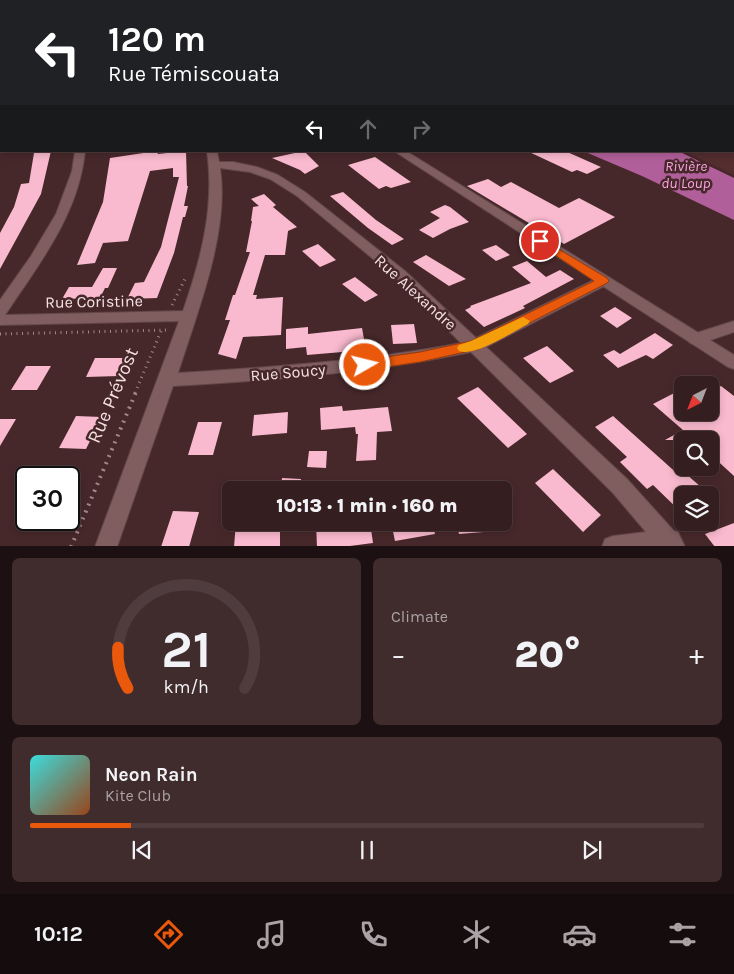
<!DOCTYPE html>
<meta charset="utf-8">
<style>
body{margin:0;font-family:Karla,sans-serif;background:#402b2d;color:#f1f3f6;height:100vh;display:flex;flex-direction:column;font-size:19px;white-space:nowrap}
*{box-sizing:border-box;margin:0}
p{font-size:16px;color:#aaa2a5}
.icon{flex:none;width:28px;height:28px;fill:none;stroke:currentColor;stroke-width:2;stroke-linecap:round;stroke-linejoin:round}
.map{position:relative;height:546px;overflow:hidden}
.drawer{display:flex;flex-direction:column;gap:12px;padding:12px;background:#1d1012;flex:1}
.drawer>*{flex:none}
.hud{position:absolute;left:0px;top:0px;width:735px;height:152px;box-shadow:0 2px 8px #0003,0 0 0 1px #4f3c3e;background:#202124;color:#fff;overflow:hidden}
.needle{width:32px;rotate:222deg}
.controls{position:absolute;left:674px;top:376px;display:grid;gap:10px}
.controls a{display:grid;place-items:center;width:45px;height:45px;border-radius:8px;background:#351e20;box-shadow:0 2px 8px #0003,0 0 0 1px #4f3c3e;font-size:25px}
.speed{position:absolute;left:15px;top:466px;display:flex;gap:10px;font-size:25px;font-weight:700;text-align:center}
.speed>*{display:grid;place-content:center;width:65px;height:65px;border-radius:50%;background:#351e20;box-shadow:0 2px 8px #0003,0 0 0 1px #4f3c3e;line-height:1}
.speed .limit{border:2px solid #111;border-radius:8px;background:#fff;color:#111}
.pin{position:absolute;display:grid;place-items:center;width:42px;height:42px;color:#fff;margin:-21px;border:2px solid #fff;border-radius:50%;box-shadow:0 1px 5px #0007}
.me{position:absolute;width:55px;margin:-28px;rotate:82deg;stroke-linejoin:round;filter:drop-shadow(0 0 4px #0008)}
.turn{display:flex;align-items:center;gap:18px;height:105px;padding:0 25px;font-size:22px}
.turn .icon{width:65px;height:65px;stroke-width:2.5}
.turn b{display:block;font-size:35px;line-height:42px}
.lanes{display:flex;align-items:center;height:48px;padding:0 25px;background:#0003;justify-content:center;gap:25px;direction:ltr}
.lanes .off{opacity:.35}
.big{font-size:38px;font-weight:800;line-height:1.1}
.drawer .tile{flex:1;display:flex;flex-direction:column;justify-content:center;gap:8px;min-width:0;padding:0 18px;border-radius:8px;background:#402b2d}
.drawer .dial{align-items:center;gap:0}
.dial svg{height:130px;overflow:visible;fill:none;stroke:#4f3c3e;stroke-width:7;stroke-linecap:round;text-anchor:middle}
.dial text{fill:#f1f3f6;stroke:none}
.song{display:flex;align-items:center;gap:15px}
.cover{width:60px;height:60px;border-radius:8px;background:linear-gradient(135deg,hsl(180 70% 55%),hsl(20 70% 35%))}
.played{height:5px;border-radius:2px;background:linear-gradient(90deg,#ea580c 15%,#4f3c3e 15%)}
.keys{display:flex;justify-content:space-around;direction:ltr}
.heat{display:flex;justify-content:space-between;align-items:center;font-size:28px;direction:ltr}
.drawer .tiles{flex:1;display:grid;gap:12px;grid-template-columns:1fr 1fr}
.tile:last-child{grid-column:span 2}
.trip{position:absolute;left:222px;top:481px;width:290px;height:50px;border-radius:8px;background:#351e20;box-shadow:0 2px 8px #0003,0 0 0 1px #4f3c3e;font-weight:800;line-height:50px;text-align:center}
.tabs{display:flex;height:80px;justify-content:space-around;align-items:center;background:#150c0d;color:#aaa2a5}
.tabs .icon{width:35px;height:35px}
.tabs .selected{color:#ea580c}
.tabs b{font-size:22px;color:#f1f3f6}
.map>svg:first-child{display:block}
.built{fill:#542d2f}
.water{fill:#b15f9a}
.building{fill:#f9b9ce}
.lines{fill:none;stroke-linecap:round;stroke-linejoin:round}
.service-casing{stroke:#614648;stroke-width:10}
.minor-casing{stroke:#614648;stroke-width:2}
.tertiary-casing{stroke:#614648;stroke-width:2}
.secondary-casing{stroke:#614648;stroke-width:2}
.path-far1{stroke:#a18788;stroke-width:3;stroke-dasharray:1 4.5;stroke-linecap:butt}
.path{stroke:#a18788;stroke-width:4;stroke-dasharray:2 5.5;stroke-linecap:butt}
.service{stroke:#805d5e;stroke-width:8}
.minor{fill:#805d5e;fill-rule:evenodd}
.tertiary{fill:#805d5e;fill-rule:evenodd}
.secondary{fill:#805d5e;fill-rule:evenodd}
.rail{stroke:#a58b8c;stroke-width:2;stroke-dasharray:3 2;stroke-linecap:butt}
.route{fill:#ea580c;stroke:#983908}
.slow{fill:#f59e0b}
.labels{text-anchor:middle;stroke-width:5;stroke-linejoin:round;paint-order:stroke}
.far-water-label{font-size:15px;font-style:italic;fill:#f9a2df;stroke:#47282a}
.street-label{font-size:16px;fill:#f6e1e1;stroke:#47282a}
.near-street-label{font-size:19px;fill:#f6e1e1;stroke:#47282a}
</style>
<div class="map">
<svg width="734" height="547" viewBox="0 0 734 547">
<rect width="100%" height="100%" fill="#47282a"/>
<path class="built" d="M 294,0 L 734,0 L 734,175 L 684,151 L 734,151 L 734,1 L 292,1 Z"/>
<path class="water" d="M 583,151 L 678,151 L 734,178 L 734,220 L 642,176 Z"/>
<path class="building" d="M 51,151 L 41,194 L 0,269 L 0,233 L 14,207 L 21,184 L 29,183 L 34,153 Z
M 157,151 L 158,154 L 186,151 L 187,186 L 188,186 L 184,206 L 188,206 L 185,217 L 183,217 L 174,253 L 157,298 L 127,299 L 135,283 L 144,282 L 161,247 L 179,177 L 173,177 L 173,168 L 150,171 L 128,241 L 103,243 L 95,263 L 77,265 L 103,202 L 110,158 Z
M 304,151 L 319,166 L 305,174 L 300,170 L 272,158 Z
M 527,151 L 565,151 L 601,167 L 587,174 L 577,170 L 572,172 Z
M 375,157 L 411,182 L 391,188 L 386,186 L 379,189 L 348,165 Z
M 488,179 L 501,187 L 511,182 L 559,208 L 579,198 L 615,217 L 564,244 L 467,186 Z
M 343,192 L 376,220 L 404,239 L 392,245 L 368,228 L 330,196 Z
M 264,194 L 276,205 L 273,207 L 297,227 L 288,231 L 285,255 L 265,255 L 253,295 L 257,295 L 256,299 L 283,297 L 281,335 L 243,337 L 236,359 L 218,354 L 230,320 L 225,320 L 233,295 L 235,295 L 250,252 L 246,252 L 252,221 L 251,221 L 253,207 L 259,206 L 251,199 Z
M 445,205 L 450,207 L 469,222 L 450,229 L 433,238 L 419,230 L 440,218 L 430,212 Z
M 318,244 L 336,260 L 320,267 L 302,251 Z
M 496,245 L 510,255 L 496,261 L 482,250 Z
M 426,255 L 466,279 L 449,286 L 413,262 Z
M 527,261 L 546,277 L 560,270 L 574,279 L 523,306 L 525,308 L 484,327 L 465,310 L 471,307 L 470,306 L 531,283 L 512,267 Z
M 103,268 L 117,268 L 108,288 L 105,288 L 100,298 L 62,299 L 69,287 L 92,287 Z
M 355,277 L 378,295 L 365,302 L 342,284 Z
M 615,307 L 632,318 L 617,328 L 600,316 Z
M 414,324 L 417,343 L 393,344 L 391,325 Z
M 308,327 L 308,334 L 362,328 L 366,350 L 307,355 L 306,347 L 286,349 L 286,329 Z
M 655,333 L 673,345 L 653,359 L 646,355 L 618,368 L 603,355 L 614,350 L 620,354 Z
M 547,346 L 574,371 L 550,383 L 523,358 Z
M 95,358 L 127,358 L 119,376 L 86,377 Z
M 26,366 L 51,366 L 37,390 L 11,390 Z
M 721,386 L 734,396 L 734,476 L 710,454 L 710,440 L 665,440 L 683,430 L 653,404 L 682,389 L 682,412 L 710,412 L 710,392 Z
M 478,387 L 527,434 L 508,448 L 457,398 Z
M 342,406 L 343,411 L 388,407 L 392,431 L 377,432 L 376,460 L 356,461 L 358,434 L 356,434 L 355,427 L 321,430 L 320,408 Z
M 288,412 L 287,433 L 252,436 L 254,415 Z
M 76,416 L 102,417 L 86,449 L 59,448 Z
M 613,416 L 681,477 L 685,473 L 710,495 L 682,495 L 682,513 L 653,485 L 647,489 L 620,462 L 627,457 L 595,427 Z
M 0,419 L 16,419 L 0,446 Z
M 198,422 L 222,422 L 213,455 L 188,455 Z
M 309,451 L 327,451 L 326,468 L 307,467 Z
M 553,469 L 601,515 L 583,532 L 535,483 Z
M 282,478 L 301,479 L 300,490 L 281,490 Z
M 173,511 L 199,512 L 189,547 L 161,547 Z
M 236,522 L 280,522 L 280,547 L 234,547 Z
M 316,522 L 370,522 L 373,543 L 342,547 L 317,547 Z
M 391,522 L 432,522 L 435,534 L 395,541 Z
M 456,522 L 495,522 L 496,531 L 459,534 Z
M 734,523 L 734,547 L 715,547 L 705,534 Z"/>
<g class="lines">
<defs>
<path id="service" d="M 539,0 L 542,1
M 313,1 L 314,0"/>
<path id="minor" d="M 75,151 L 85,151 C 79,214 39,264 5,315 L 183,311 C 201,259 215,207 207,151 L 217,151 L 219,162 L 233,162 L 257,167 L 278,175 L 305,192 L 405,271 L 476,338 L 598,278 L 608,278 L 610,281 L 608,284 L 486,347 L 627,479 L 674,531 L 678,532 L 685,547 L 602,547 L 605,539 L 613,536 L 646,532 L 613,493 L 471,352 C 372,373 274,380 173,386 L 117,547 L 95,547 L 179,321 L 0,325 L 0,300 L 31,256 L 56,214 L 72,171 ZM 220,168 L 250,172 L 270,179 L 297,196 L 395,277 L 461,343 C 367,361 273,367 178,373 C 197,313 230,231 220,168 Z
M 734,321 L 734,332 L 696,345 L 690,343 L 688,339 L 690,335 Z"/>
<path id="tertiary" d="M 0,112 L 1,112 L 1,118 L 0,118 Z"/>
<path id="secondary" d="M 103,0 L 111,0 L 112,1 L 105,1 Z
M 394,151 L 406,151 L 734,355 L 734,369 L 728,367 Z"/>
</defs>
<use href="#service" class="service-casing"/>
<use href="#minor" class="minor-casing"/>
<use href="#tertiary" class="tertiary-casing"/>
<use href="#secondary" class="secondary-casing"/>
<path class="path-far1" d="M 172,305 L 185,279
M 0,334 L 168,330
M 135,393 L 162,329"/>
<path class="path" d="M 71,547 L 136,392"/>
<use href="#service" class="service"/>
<use href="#minor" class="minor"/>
<use href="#tertiary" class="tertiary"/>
<use href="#secondary" class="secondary"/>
<path class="rail" d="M 551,0 L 554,1
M 564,0 L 567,1
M 721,1 L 723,0"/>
</g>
<path class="route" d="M 540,238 L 607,278 L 609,281 L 607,283 L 479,349 L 420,362 L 365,370 L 360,369 L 358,365 L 360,361 L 365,360 L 420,352 L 471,341 L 594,281 L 537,243 L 535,241 L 537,239 Z"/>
<path class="slow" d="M 523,317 L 530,321 L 528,324 C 512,332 476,357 459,351 L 457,348 L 459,345 L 471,341 Z"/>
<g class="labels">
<g class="far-water-label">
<text x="686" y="171">Rivière<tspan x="686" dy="17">du Loup</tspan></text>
</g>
<g class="street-label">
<text transform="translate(416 292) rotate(42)" y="6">Rue Alexandre</text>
<text transform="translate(94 301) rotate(-1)" y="6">Rue Coristine</text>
<text transform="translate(288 372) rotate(-5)" y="6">Rue Soucy</text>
</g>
<g class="near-street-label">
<text transform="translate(112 395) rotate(-67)" y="7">Rue Prévost</text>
</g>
</g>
</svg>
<div class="controls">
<a><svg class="needle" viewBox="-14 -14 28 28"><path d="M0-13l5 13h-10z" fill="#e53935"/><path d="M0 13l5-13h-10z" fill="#aaa2a5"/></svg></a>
<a><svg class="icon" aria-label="search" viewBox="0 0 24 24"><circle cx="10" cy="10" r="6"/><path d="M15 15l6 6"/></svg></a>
<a><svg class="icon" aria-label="layers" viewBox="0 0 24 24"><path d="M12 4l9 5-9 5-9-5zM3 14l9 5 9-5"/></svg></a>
</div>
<div class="speed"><div class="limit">30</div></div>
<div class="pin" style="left:540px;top:241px;background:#d93025"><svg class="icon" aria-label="arrive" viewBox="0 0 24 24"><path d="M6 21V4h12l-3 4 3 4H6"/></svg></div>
<svg class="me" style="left:365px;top:365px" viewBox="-20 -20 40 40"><circle r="17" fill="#ea580c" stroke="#fff" stroke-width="3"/><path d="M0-11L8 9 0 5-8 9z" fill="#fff"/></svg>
<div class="trip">10:13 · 1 min · 160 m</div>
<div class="hud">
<div class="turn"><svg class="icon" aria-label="left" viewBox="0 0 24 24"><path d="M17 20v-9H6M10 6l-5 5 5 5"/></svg><div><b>120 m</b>Rue Témiscouata</div></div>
<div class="lanes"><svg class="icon" aria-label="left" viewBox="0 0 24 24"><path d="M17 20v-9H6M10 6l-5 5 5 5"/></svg><svg class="icon off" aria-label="ahead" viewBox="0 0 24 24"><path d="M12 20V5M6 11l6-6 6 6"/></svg><svg class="icon off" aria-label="right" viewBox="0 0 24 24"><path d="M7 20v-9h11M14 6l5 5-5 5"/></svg></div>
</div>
</div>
<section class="drawer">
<div class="tiles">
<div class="tile dial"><svg viewBox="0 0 100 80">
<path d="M14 69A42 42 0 1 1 86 69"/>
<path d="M14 69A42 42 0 0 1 8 44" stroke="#ea580c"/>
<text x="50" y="56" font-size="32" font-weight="700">21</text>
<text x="50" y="72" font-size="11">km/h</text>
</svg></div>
<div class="tile"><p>Climate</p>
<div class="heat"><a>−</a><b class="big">20°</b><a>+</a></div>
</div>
<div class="tile">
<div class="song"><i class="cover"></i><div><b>Neon Rain</b><p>Kite Club</p></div></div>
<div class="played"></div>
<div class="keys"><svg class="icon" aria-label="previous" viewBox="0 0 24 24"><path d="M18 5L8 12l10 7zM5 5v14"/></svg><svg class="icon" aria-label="pause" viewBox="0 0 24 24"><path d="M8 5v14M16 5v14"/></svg><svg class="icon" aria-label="next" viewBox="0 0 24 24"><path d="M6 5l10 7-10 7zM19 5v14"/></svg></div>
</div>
</div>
</section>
<nav class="tabs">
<b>10:12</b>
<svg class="icon selected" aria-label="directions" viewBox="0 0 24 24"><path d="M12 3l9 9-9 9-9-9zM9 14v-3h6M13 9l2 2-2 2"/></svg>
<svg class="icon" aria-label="music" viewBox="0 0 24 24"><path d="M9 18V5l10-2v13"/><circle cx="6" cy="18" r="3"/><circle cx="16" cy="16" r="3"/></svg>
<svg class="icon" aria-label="phone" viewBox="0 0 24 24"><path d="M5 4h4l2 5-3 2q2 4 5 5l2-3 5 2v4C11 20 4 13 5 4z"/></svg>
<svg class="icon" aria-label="climate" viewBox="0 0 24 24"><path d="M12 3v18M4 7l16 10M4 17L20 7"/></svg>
<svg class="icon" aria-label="car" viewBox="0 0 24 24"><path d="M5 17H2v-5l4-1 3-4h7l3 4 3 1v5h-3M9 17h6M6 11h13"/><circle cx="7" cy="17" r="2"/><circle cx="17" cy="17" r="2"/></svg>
<svg class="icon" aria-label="filters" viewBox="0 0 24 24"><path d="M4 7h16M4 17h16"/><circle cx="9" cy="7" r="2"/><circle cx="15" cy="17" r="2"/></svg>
</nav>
